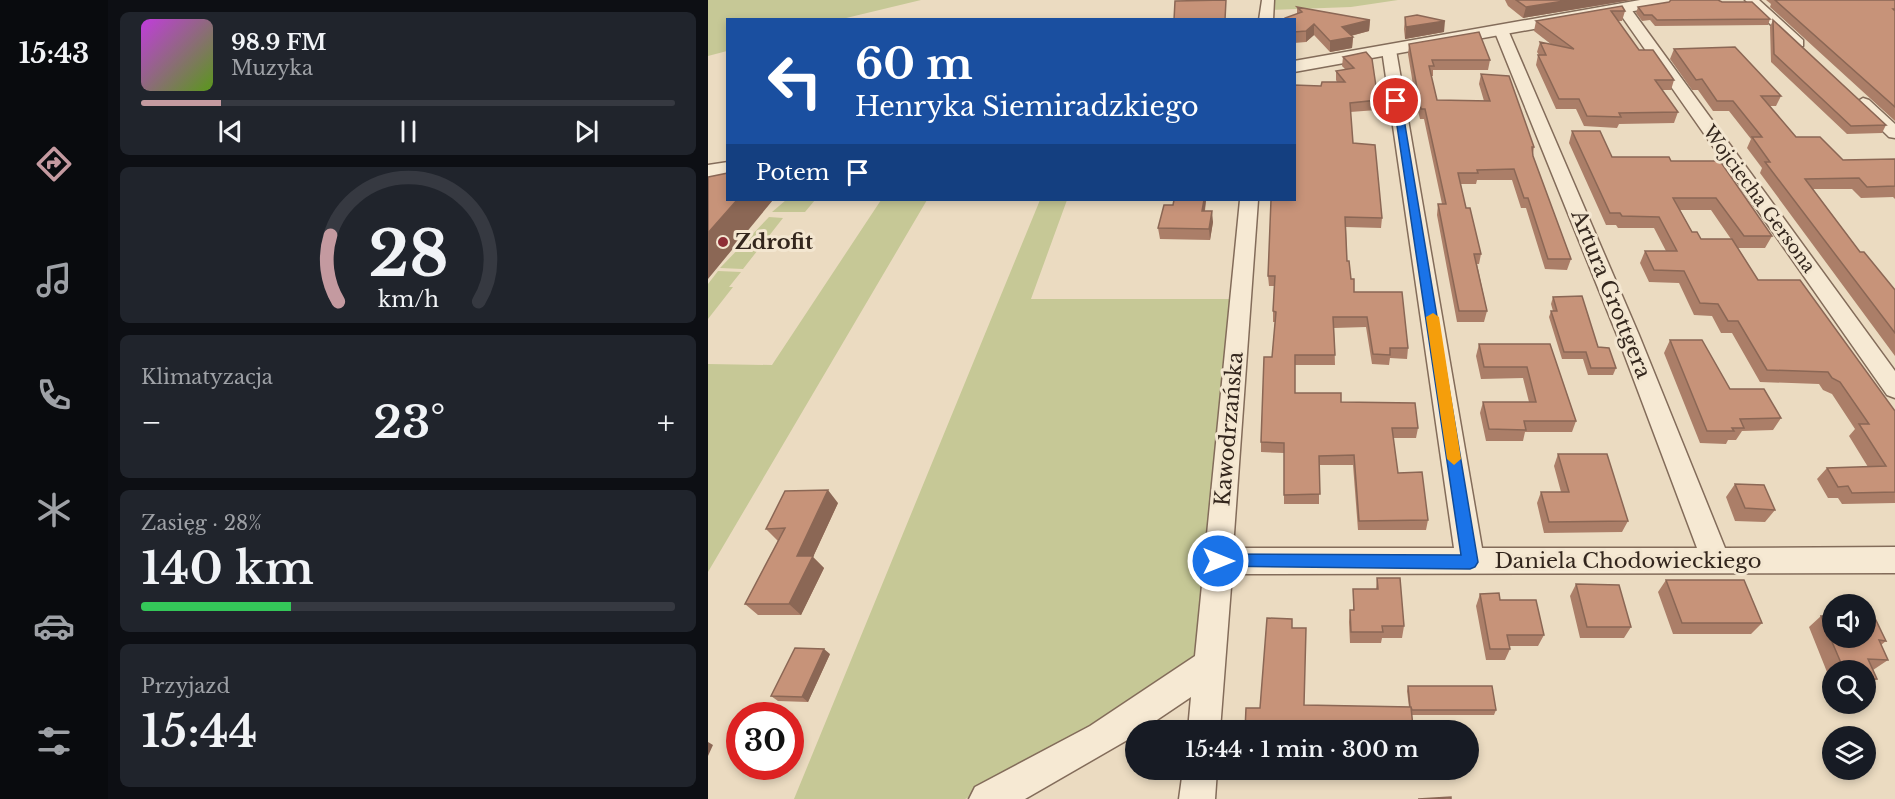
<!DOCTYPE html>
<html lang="pl">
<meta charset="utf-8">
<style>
body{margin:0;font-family:"Libre Baskerville",serif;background:#20242c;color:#f1f3f6;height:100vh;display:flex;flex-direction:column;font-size:22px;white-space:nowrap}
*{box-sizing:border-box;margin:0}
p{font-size:20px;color:#9ea1a6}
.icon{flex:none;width:33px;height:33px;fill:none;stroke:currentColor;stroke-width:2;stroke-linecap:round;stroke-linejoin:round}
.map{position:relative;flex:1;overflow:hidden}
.panel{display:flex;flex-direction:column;gap:12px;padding:12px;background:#0d0f14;width:600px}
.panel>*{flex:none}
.guide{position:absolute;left:18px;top:18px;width:570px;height:183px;border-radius:0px;box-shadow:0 3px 9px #0003;background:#1a4fa0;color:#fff;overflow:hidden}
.controls{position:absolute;left:1114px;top:594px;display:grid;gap:12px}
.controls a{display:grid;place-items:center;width:54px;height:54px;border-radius:50%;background:#171b24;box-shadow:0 3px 9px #0003;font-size:30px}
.speed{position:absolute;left:18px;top:702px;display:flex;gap:12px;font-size:30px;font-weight:700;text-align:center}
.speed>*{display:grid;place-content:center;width:78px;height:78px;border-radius:50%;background:#171b24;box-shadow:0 3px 9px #0003;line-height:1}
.speed .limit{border:9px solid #d22;background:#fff;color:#111}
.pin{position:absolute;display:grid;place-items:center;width:51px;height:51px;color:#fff;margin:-26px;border:3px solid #fff;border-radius:50%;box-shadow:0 2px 6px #0007}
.me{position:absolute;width:66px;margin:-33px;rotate:90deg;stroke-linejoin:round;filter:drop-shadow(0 0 4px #0008)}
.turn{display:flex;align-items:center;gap:21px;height:126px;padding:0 30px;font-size:27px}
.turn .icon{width:78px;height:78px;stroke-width:2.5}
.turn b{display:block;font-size:42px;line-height:51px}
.then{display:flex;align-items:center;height:57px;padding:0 30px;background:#0003;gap:12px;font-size:22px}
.big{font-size:45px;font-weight:600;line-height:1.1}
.panel .widget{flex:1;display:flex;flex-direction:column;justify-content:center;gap:9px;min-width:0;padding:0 21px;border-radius:9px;background:#20242c}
.panel .dial{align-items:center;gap:0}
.dial svg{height:156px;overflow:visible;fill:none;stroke:#363941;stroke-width:7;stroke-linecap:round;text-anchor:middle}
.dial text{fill:#f1f3f6;stroke:none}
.song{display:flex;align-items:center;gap:18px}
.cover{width:72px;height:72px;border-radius:9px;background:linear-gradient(135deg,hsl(290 70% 55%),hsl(90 70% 35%))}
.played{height:6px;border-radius:3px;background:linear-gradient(90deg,#c49aa0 15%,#363941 15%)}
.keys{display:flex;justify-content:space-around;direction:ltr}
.heat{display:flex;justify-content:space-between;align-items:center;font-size:33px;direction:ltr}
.charge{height:9px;border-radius:4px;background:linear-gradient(90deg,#34c759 28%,#363941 0)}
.trip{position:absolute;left:417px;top:720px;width:354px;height:60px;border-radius:30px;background:#171b24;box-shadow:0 3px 9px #0003;font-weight:600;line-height:60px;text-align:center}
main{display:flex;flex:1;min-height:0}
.tab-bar{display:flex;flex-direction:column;width:108px;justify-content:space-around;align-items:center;background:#090b0e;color:#9ea1a6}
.tab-bar .icon{width:42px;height:42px}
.tab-bar .selected{color:#c49aa0}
.tab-bar b{font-size:27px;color:#f1f3f6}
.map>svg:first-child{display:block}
.green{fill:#c6c896}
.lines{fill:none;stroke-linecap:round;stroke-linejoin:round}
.minor-casing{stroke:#836c5a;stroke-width:3}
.tertiary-casing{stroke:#836c5a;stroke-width:3}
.minor{fill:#f6e9d3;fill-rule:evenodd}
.tertiary{fill:#f6e9d3;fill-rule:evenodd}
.wall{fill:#ab7e68;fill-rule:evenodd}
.shaded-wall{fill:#8b6755}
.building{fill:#c79379;stroke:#8b6755;stroke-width:1.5}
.route{fill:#1a73e8;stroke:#114b97;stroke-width:1.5}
.slow{fill:#f59e0b}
.poi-dot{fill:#8e2e36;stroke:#f3e6d0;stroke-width:2}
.labels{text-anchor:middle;stroke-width:6;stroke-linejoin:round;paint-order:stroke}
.far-street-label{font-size:18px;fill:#33261d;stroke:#f3e6d0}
.poi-label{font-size:21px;font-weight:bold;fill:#33261d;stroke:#f3e6d0;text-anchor:start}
.street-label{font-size:21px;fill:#33261d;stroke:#f3e6d0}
</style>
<main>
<nav class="tab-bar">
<b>15:43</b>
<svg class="icon selected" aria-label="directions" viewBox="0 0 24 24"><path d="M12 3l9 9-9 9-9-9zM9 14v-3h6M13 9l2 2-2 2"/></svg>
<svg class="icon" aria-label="music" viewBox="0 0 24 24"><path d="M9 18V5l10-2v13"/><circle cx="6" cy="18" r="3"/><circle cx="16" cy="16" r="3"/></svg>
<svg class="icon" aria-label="phone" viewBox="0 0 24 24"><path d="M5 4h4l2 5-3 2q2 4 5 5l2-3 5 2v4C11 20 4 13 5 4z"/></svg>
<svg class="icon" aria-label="climate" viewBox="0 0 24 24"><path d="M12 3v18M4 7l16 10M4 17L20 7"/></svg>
<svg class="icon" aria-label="car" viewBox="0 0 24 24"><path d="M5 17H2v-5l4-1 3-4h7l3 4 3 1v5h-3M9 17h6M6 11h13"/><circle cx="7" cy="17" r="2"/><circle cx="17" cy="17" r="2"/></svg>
<svg class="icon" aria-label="filters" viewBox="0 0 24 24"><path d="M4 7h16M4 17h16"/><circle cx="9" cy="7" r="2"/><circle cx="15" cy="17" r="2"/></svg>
</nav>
<section class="panel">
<div class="widget">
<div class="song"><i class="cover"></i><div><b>98.9 FM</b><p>Muzyka</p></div></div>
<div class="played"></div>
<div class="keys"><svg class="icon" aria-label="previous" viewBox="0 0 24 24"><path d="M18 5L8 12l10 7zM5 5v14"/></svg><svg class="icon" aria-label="pause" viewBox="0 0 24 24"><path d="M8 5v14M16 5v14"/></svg><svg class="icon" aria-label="next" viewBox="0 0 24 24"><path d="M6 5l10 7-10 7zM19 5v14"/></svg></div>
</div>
<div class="widget dial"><svg viewBox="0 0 100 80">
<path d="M14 69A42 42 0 1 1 86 69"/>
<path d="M14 69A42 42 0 0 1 10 35" stroke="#c49aa0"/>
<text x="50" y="56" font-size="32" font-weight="700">28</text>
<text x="50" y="72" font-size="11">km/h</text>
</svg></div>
<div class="widget"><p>Klimatyzacja</p>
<div class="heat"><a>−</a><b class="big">23°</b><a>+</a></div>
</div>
<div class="widget"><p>Zasięg · 28%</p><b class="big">140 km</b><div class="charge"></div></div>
<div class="widget"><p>Przyjazd</p><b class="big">15:44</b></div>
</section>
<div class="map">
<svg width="1187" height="799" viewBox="0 0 1187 799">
<rect width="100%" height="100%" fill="#ebdbc1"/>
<path class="green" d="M 0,0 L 213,0 L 134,19 L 20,20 L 19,51 L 0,56 Z
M 563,0 L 690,0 L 643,7 L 561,10 Z
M 78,200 L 107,200 L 97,212 L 64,212 Z
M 173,200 L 219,200 L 0,572 L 0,364 L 64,365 Z
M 332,200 L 359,200 L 323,299 L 525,299 L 489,653 L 464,680 L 367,734 L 298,781 L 257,799 L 86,799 Z
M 61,217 L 75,218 L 35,269 L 12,268 Z
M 10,271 L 33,272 L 21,287 L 25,287 L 0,319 L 0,284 Z"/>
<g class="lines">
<defs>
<path id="minor" d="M 554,0 L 566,0 L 565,20 L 551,20 Z
M 1037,0 L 1051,0 L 1095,40 L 1095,46 L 1085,46 Z
M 915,4 L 920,5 L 1187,371 L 1187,398 L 1179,395 L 908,8 Z
M 793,26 L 800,30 L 931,335 L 1017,548 L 1187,547 L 1187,573 L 524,574 L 512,730 L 480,730 L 483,697 L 434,730 L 428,730 L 428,735 L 317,799 L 261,799 L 267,787 L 382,726 L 487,656 L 532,200 L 550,200 L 525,548 L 746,548 L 674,50 L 676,47 L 681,46 L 688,50 L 774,548 L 989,548 L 909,335 L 786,30 Z
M 1155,98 L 1161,100 L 1187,124 L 1187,138 L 1181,137 L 1149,106 L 1147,103 Z
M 475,770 L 509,770 L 507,799 L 471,799 Z"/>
<path id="tertiary" d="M 932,0 L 967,0 L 959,5 L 586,72 L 586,61 Z
M 20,162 L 20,175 L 0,179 L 0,165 Z"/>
</defs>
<use href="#minor" class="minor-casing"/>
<use href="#tertiary" class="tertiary-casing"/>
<use href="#minor" class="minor"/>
<use href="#tertiary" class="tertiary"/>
</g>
<path class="wall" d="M 797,0 L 923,0 L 815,18 L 800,6 Z
M 1058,0 L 1187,0 L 1187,121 L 1062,7 L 1063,4 Z
M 1014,2 L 1062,19 L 1060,25 L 947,26 L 942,20 L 934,21 L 928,13 L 930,7 Z
M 914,6 L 917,11 L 914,21 L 910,21 L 931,50 L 966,80 L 963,90 L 954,90 L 970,112 L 966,123 L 911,124 L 909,128 L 876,126 L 868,109 L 848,109 L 828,65 L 830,55 L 831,55 L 829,52 L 832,42 L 844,45 L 826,31 L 828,21 Z
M 589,7 L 662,20 L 661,31 L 643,36 L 645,37 L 644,48 L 622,52 L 606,35 L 598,42 L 586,43 L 586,20 L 589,14 Z
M 697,17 L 736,32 L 697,39 L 696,29 Z
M 1065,20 L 1178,125 L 1174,133 L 1139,134 L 1063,62 L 1062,27 Z
M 701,44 L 782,60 L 780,70 L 725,70 L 725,76 L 723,76 L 729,100 L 776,101 L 771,84 L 773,74 L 826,147 L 825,153 L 825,156 L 863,259 L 859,270 L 837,269 L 818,208 L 813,208 L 804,180 L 769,180 L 768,184 L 752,184 L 758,208 L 773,254 L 771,264 L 769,264 L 779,311 L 776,322 L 749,322 L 729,215 L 730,204 L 734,204 L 716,119 L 712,119 L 708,103 L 700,54 Z
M 966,49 L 1073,96 L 1068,106 L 1062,106 L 1088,137 L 1135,160 L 1187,159 L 1187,199 L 1185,197 L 1153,198 L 1144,189 L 1105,189 L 1152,252 L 1187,290 L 1187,356 L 1052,173 L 1054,168 L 1039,148 L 1043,139 L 1021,111 L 1005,111 L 990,90 L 984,90 L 962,59 Z
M 658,52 L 670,100 L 669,110 L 642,112 L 645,143 L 674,218 L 673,228 L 638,227 L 639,261 L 646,292 L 700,348 L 699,359 L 682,358 L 681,365 L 664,364 L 658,327 L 626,328 L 627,365 L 587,365 L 587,393 L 633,402 L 710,428 L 708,438 L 685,438 L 690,473 L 720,520 L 718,530 L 650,530 L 645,465 L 611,465 L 611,504 L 576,504 L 576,453 L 553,452 L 553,442 L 564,357 L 567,322 L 565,322 L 565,311 L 566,286 L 561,286 L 560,276 L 613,86 L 629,82 L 628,80 L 628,71 L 638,70 L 634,66 L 635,57 Z
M 864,131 L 904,157 L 963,161 L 1064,236 L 1057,248 L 1030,248 L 1050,280 L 1187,411 L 1187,503 L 1134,504 L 1130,498 L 1120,498 L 1109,479 L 1119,468 L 1160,467 L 1141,436 L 1147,429 L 1124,394 L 1115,390 L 1111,384 L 1052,382 L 1024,333 L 1013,333 L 1004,316 L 986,315 L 971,283 L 941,282 L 932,263 L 937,251 L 958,251 L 946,228 L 910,228 L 908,225 L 898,225 L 861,143 ZM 972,210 L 1003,210 L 1023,239 L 993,239 L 984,232 Z
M 466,200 L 498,200 L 497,211 L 505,222 L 502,240 L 452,239 L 450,228 L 465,205 Z
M 845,297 L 908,368 L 905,375 L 880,375 L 875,359 L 854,359 L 841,317 L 843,311 L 845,311 L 843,304 Z
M 962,340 L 1022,389 L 1073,418 L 1065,430 L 1034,431 L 1028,440 L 1020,440 L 1018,444 L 992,443 L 956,353 Z
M 771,344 L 842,344 L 868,421 L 864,432 L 817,432 L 815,441 L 778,441 L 772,413 L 775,402 L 821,402 L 815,378 L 773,379 L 768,356 Z
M 850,454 L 920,521 L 914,532 L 836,533 L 829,503 L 833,492 L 853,492 L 846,466 Z
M 1027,484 L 1067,510 L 1057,522 L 1027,521 L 1018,497 Z
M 130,503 L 105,557 L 116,568 L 93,615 L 50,615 L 37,604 L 70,541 L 58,529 Z
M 669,578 L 696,626 L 694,638 L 674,638 L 673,643 L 642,643 L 641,622 L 642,610 L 645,610 L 645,589 L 668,589 Z
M 958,580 L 1054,623 L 1043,634 L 965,634 L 950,592 Z
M 868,584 L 923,627 L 916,638 L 872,638 L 862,596 Z
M 772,594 L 792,600 L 836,635 L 830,646 L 801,646 L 802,649 L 797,660 L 778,660 L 768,606 Z
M 1113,616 L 1178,641 L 1173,645 L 1180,660 L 1165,670 L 1169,679 L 1158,688 L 1158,670 L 1125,670 L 1125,687 L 1101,627 Z
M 584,628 L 596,705 L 701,707 L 699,691 L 700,686 L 788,710 L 786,715 L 704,715 L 705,727 L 704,730 L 537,730 L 552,708 Z
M 122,654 L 100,702 L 70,701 L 63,696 Z"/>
<path class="shaded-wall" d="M 862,0 L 923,0 L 815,18 L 818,7 Z
M 662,20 L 661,31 L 634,38 L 634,27 Z
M 737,21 L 736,32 L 697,39 L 698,27 Z
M 606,24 L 606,35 L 598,42 L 598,31 Z
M 645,37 L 644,48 L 622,52 L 622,41 Z
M 29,200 L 65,200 L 0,279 L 0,233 Z
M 496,200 L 498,200 L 495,222 L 494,211 Z
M 504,211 L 505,222 L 502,240 L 501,229 Z
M 120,490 L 130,503 L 105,557 L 116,568 L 93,615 L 81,604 L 89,556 Z
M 116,649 L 122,654 L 100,702 L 94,697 Z
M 0,742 L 5,745 L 0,756 Z"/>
<path class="building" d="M 518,0 L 517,20 L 466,20 L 467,1 Z
M 808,0 L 862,0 L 818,7 Z
M 963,0 L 1010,0 L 1014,2 L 1044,2 L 1062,19 L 949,20 L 944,15 L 936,15 L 930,7 L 961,2 Z
M 1067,0 L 1187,0 L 1187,9 L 1185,9 L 1187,11 L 1187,107 Z
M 914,6 L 917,11 L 903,11 L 931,50 L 945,50 L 966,80 L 947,80 L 970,112 L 911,113 L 913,117 L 879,116 L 871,99 L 851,99 L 830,55 L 838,55 L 832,42 L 866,49 L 828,21 Z
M 589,7 L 662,20 L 634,27 L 645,37 L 622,41 L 606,24 L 598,31 L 586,32 L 586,20 L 577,20 L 577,18 L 594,12 Z
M 709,15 L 737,21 L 698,27 L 697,17 Z
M 1065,20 L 1178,125 L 1143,126 L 1066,54 Z
M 771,32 L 782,60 L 724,60 L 726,66 L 721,66 L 729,100 L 782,101 L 773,74 L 801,76 L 826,147 L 824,147 L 825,156 L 863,259 L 840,259 L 820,198 L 816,198 L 806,169 L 769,170 L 770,173 L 750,173 L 758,208 L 762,208 L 773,254 L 766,254 L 779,311 L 751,311 L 730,204 L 738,204 L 717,109 L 713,109 L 710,93 L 701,44 Z
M 1027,47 L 1073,96 L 1053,96 L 1088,137 L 1112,137 L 1135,160 L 1187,159 L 1187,186 L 1159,187 L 1151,178 L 1097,179 L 1152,252 L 1156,252 L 1187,290 L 1187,333 L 1057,162 L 1062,162 L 1044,137 L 1054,137 L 1025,101 L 1009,101 L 994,79 L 988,80 L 966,49 Z
M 658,52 L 664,59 L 670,100 L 642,103 L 645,143 L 667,145 L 674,218 L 637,217 L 639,261 L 641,261 L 643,279 L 646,279 L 646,292 L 694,292 L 700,348 L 682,348 L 682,355 L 665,354 L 659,317 L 625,317 L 627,355 L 587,355 L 587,393 L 633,393 L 633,402 L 707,403 L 710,428 L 684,428 L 690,473 L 714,472 L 720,520 L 651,521 L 646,455 L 611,456 L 612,494 L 576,495 L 576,443 L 553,442 L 556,357 L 564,357 L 568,312 L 565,311 L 567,276 L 560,276 L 563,200 L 586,200 L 586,85 L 613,86 L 614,82 L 637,82 L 628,71 L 646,68 L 635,57 Z
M 864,131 L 892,131 L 904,157 L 961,157 L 963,161 L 1012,161 L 1064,236 L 1036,236 L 1008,198 L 965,198 L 984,232 L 989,232 L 993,239 L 1024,239 L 1050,280 L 1092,280 L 1187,411 L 1187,492 L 1144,493 L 1140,486 L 1130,487 L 1119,468 L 1178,466 L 1151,424 L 1161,424 L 1132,382 L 1124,378 L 1120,372 L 1059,370 L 1030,321 L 1020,321 L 1010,304 L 992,303 L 976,271 L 946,270 L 937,251 L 969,251 L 951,217 L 914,216 L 912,213 L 902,213 Z
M 20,173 L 20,200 L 29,200 L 0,233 L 0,177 Z
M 466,200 L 496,200 L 494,211 L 504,211 L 501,229 L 450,228 L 456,205 L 465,205 Z
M 874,296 L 890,347 L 901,348 L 908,368 L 883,368 L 878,352 L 856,352 L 843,311 L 849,311 L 845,297 Z
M 962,340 L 994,340 L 1022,389 L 1056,389 L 1073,418 L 1032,419 L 1036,428 L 1024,428 L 1026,431 L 999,431 Z
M 771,344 L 842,344 L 868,421 L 816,421 L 818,430 L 781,429 L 775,402 L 828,402 L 819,367 L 776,367 Z
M 850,454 L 899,454 L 920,521 L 841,522 L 833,492 L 861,492 Z
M 1027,484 L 1056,485 L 1067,510 L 1037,508 Z
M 120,490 L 89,556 L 105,556 L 81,604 L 37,604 L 77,528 L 58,529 L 77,491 Z
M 669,578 L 692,578 L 696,626 L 674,626 L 675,632 L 643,632 L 642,610 L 646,610 L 645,589 L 670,589 Z
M 958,580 L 1036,580 L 1054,623 L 974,623 Z
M 868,584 L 911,585 L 923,627 L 879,627 Z
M 791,593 L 792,600 L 828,600 L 836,635 L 799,635 L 802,649 L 782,649 L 772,594 Z
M 1158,607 L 1162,608 L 1178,641 L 1171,640 L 1180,660 L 1160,659 L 1169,679 L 1158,679 L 1158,670 L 1136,670 L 1113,616 L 1125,616 L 1125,638 L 1158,638 Z
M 559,618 L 584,619 L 584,628 L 598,628 L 596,705 L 703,707 L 705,727 L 649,727 L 650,729 L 604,730 L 605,724 L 568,724 L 568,730 L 537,730 L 538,708 L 552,708 Z
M 87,648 L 116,649 L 94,697 L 63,696 Z
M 700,686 L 784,686 L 788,710 L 704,710 L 703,707 L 702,707 Z
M 743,797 L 743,799 L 710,799 Z"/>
<path class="route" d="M 685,99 L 693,101 L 770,562 L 767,567 L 762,569 L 504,566 L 502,561 L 504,556 L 510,554 L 753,555 Z"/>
<path class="slow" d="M 725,313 L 731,317 L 753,459 L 746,465 L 739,459 L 718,317 Z"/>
<circle class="poi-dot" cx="15" cy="242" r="6"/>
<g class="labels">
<g class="far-street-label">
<text transform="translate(1051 199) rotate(54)" y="6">Wojciecha Gersona</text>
</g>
<g class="poi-label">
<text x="27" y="249">Zdrofit</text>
</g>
<g class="street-label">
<text transform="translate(903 294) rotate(68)" y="7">Artura Grottgera</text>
<text transform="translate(521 429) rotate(-85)" y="7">Kawodrzańska</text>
<text x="920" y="568">Daniela Chodowieckiego</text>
</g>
</g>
</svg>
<div class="controls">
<a><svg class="icon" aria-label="sound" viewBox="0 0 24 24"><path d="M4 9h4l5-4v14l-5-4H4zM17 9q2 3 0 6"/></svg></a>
<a><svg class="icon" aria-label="search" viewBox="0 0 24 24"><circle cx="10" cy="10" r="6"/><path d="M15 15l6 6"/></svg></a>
<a><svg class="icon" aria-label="layers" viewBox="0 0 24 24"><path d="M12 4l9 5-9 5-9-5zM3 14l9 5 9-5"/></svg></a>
</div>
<div class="speed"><div class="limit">30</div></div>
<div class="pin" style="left:688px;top:101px;background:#d93025"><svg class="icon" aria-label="arrive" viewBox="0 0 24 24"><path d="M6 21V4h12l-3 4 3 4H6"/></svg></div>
<svg class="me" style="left:510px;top:561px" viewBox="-20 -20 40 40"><circle r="17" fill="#1a73e8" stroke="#fff" stroke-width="3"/><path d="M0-11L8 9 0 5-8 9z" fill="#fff"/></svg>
<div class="trip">15:44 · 1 min · 300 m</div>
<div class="guide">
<div class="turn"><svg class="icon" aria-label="left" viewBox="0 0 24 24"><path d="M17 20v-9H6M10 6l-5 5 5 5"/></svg><div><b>60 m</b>Henryka Siemiradzkiego</div></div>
<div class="then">Potem<svg class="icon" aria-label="arrive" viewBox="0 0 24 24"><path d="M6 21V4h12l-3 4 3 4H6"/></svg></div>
</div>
</div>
</main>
